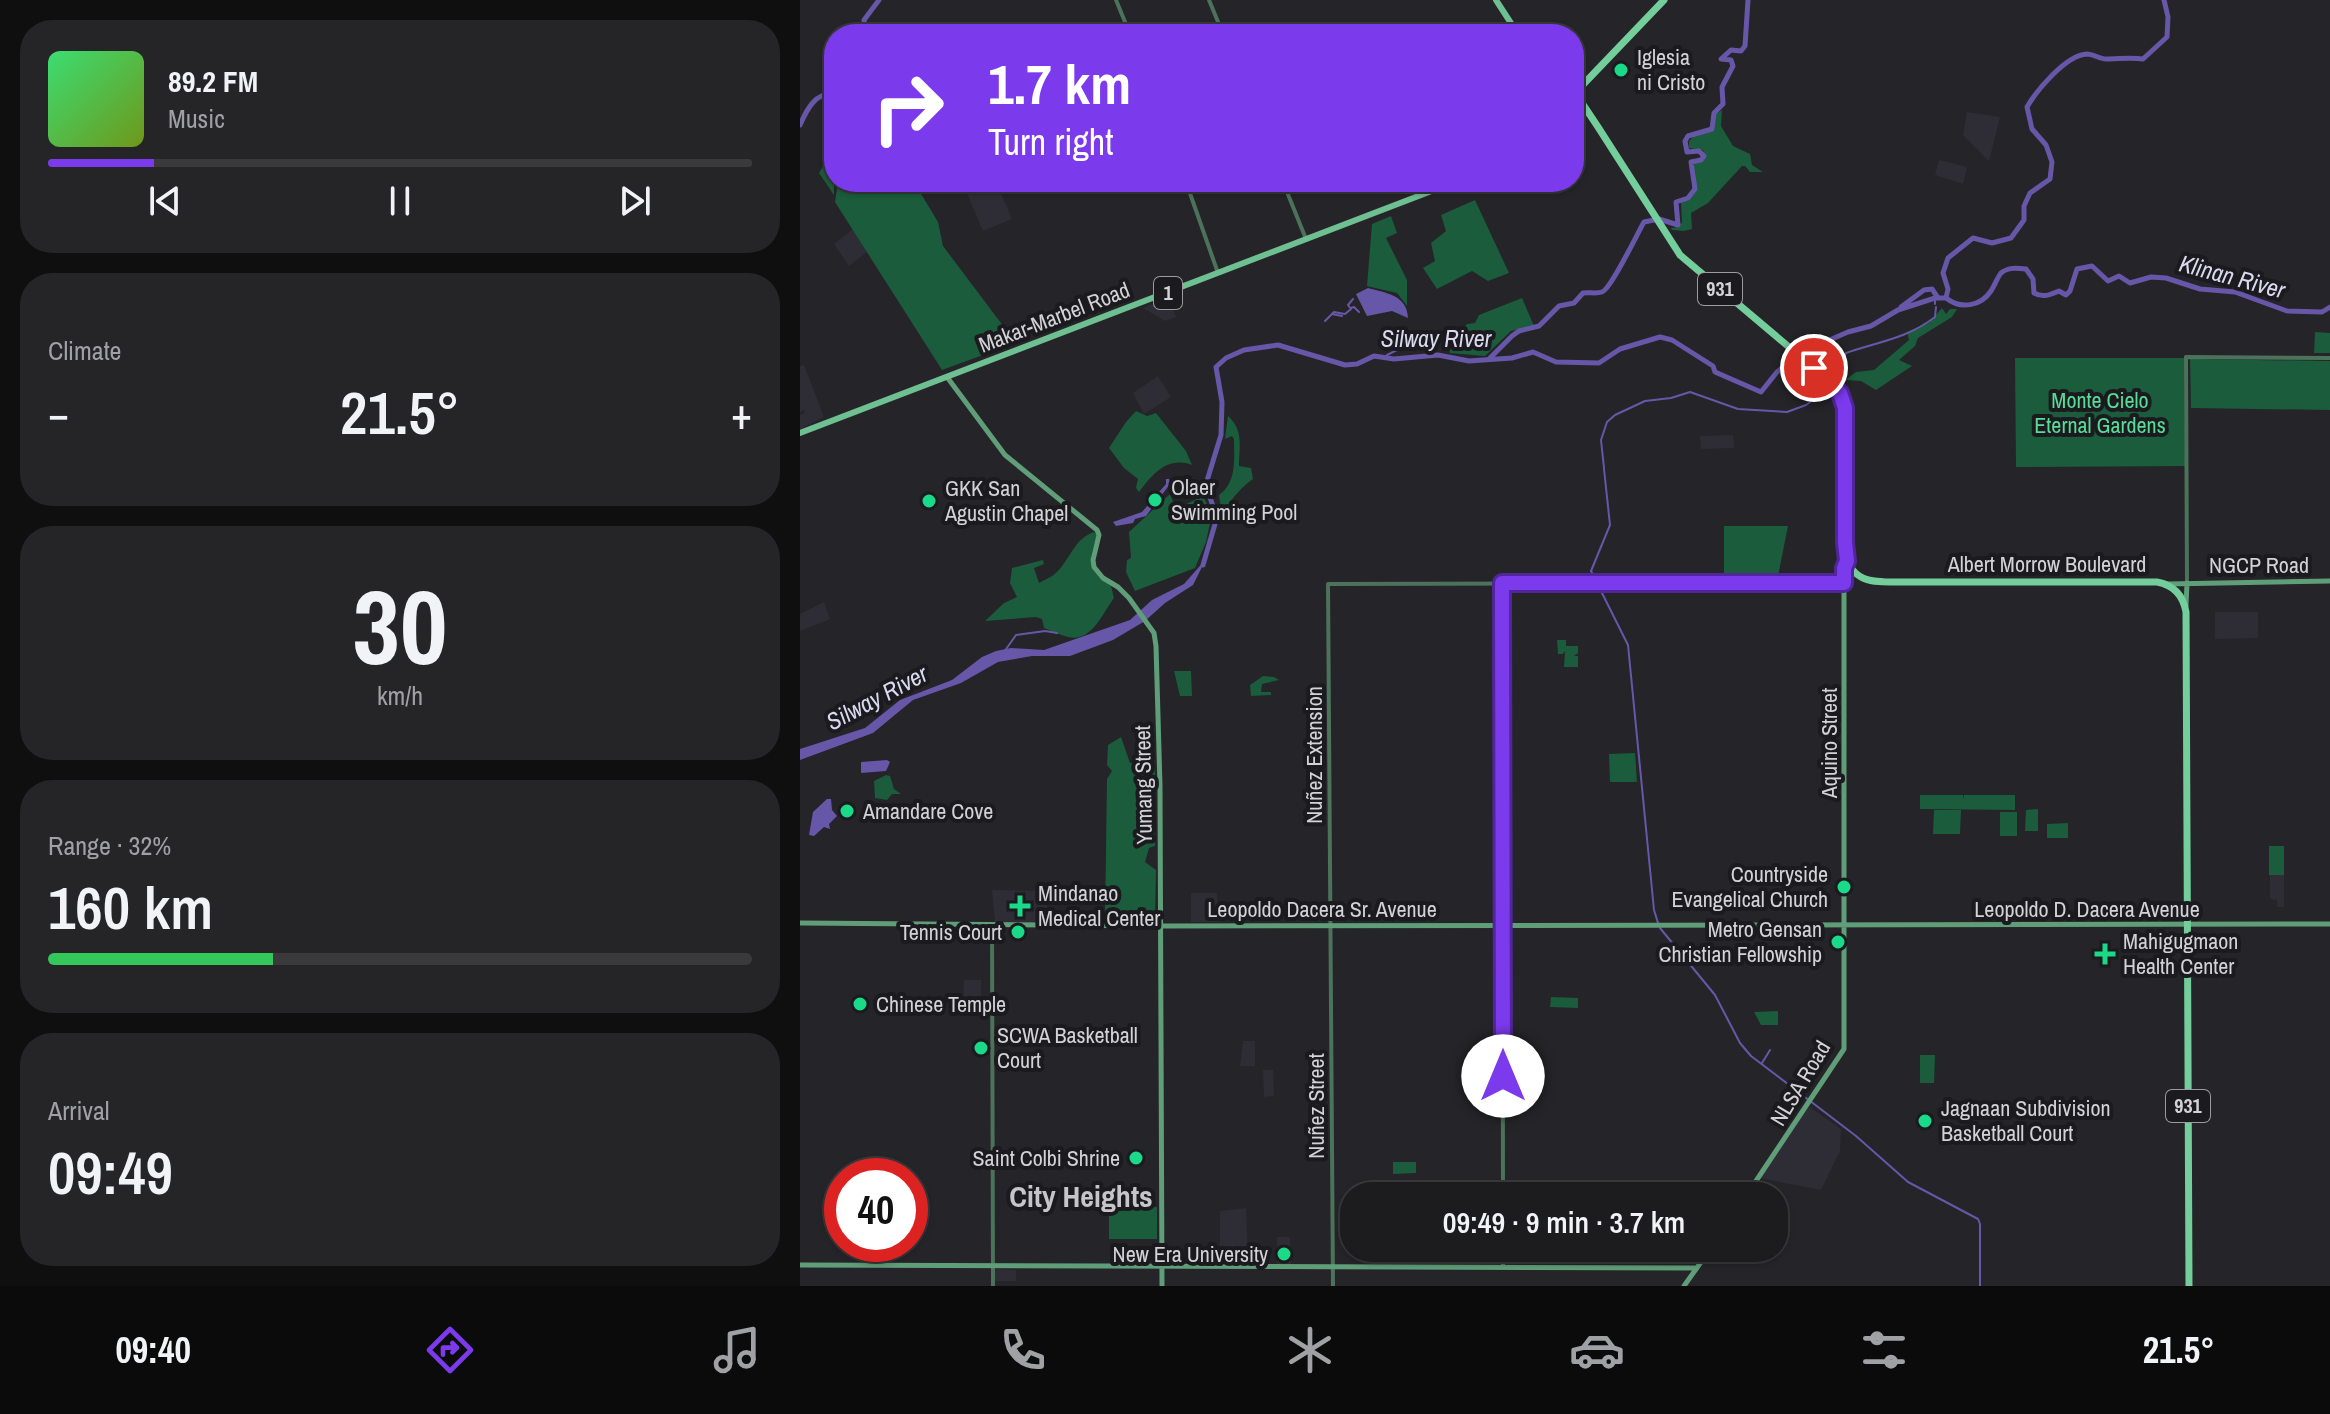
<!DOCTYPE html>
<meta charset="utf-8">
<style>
body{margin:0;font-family:"Archivo Narrow",sans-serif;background:#252427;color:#f1f3f6;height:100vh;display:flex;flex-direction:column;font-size:30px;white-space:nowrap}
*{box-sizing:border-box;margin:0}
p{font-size:26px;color:#a0a1a4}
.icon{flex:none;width:44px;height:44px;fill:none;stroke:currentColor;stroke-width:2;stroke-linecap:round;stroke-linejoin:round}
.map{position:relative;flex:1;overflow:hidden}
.panel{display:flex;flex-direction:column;gap:20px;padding:20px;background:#0f0f10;width:800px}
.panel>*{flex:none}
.banner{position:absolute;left:24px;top:24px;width:760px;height:168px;border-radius:32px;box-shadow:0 2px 6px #0004,0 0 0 2px #3a393c;background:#7c3aed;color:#fff;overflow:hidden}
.speed{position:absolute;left:24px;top:1158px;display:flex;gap:16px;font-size:40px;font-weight:700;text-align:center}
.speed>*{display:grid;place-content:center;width:104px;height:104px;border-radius:50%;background:#1c1b1e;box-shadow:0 2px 6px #0004,0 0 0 2px #3a393c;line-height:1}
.speed .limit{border:12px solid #d22;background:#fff;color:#111}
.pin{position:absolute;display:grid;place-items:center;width:68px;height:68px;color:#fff;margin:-34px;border:4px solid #fff;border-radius:50%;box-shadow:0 2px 8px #0007}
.me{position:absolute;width:88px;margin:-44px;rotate:0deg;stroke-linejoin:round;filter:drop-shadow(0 0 6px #0008)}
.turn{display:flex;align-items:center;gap:28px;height:168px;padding:0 32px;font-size:36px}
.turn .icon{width:104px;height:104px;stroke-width:2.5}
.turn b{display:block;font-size:56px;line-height:68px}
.big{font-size:60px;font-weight:600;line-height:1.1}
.panel .card{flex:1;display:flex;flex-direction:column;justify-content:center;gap:12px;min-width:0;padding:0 28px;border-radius:32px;background:#252427}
.panel .dial{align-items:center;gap:0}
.dial b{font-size:104px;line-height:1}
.song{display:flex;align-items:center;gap:24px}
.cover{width:96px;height:96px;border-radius:12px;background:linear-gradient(135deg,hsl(140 70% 55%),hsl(80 70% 35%))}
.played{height:8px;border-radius:4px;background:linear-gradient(90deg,#7c3aed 15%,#3a393c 15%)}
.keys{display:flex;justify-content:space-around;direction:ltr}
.heat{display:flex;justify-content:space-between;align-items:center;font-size:44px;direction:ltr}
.charge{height:12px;border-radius:6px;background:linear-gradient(90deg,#34c759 32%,#3a393c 0)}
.trip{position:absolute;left:540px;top:1182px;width:448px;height:80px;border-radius:32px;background:#1c1b1e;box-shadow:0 2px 6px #0004,0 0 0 2px #3a393c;font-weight:600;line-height:80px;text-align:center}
.tabs{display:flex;height:128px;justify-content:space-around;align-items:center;background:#0b0b0c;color:#a0a1a4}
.tabs .icon{width:56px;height:56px}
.tabs .on{color:#7c3aed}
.tabs b{font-size:36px;color:#f1f3f6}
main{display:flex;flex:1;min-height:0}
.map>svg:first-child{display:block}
.built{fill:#2e2d36}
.green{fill:#1a5c3b}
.water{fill:#6757a8}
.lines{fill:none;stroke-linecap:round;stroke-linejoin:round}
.stream{stroke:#6757a8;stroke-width:2}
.river{stroke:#6757a8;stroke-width:5}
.tertiary{stroke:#4c725b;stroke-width:4}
.secondary{stroke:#5f9e79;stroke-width:5}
.primary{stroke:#6ebf91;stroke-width:6}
.trunk{stroke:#74ce9c;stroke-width:7}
.route-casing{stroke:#51269a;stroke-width:20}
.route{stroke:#7c3aed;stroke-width:14}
.poi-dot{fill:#1ad988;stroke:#1b1b1f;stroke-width:3}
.labels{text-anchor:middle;stroke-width:8;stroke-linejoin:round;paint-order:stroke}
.shield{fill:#1b1b1f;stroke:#9c9b9e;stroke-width:2}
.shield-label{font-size:20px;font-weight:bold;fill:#d3d2d5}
.poi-label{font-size:22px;fill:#d3d2d5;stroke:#1b1b1f;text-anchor:start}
.street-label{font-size:22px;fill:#d3d2d5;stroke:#1b1b1f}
.park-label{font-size:22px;fill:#56dd98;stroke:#1b1b1f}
.water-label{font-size:24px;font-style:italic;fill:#dbd9f0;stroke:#1b1b1f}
.district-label{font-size:30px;font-weight:bold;fill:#c6c5ca;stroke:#1b1b1f}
</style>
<main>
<section class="panel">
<div class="card">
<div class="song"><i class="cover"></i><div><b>89.2 FM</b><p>Music</p></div></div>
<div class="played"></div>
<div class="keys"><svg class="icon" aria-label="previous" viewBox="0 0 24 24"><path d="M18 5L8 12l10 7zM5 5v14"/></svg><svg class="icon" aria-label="pause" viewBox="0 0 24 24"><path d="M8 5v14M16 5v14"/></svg><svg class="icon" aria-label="next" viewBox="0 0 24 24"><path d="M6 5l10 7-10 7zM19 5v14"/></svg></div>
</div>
<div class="card"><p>Climate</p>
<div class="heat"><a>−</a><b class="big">21.5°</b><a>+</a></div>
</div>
<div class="card dial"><b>30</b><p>km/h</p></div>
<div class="card"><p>Range · 32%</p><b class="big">160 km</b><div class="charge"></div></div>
<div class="card"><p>Arrival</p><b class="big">09:49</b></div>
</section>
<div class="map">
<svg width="1530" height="1286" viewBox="0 0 1530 1286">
<rect width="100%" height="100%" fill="#252428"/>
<path class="built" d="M 1167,112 L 1200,117 L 1189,161 L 1163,135 Z
M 1139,160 L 1167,167 L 1163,184 L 1135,175 Z
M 162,182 L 196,182 L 212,219 L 183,231 Z
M 53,229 L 67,252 L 49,266 L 34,244 Z
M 368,298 L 376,317 L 365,321 L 343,308 Z
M 4,365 L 24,417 L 0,429 L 0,415 L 5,413 L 4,410 L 0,412 L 0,366 Z
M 358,376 L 371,397 L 344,414 L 333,393 Z
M 933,435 L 934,448 L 901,449 L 900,436 Z
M 24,602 L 30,619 L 0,631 L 0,614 Z
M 1415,612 L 1458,612 L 1458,638 L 1415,639 Z
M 1470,875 L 1484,875 L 1484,907 L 1477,907 L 1477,900 L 1470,899 Z
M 192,890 L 247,891 L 247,923 L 195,922 Z
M 391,893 L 417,893 L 418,922 L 391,922 Z
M 164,980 L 181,980 L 181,1007 L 163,1007 Z
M 443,1041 L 455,1041 L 455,1066 L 440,1066 Z
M 463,1070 L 473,1070 L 474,1096 L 464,1097 Z
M 1008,1106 L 1041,1129 L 1040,1151 L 1021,1190 L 959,1178 Z
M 446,1208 L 448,1267 L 420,1267 L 420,1211 Z
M 477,1237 L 490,1237 L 491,1266 L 477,1266 Z
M 195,1269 L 216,1270 L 216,1281 L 195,1281 Z"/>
<path class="green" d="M 922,110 L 921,126 L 933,146 L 950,154 L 952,165 L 963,172 L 950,172 L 945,166 L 942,166 L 908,203 L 891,213 L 892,229 L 884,231 L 872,230 L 871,228 L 878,227 L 882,222 L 881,203 L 892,189 L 894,163 L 905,158 L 903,150 L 889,148 L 889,141 L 899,131 L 914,128 L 916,114 Z
M 34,147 L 34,195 L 19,173 Z
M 38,182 L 114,182 L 138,222 L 143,246 L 210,335 L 183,355 L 142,370 L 35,202 Z
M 675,200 L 709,273 L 688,281 L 672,271 L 637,289 L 623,268 L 635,261 L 631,243 L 646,231 L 641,215 Z
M 591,216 L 597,233 L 586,238 L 607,280 L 607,306 L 597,293 L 567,286 L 572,224 Z
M 722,298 L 734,326 L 711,331 L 685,356 L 650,353 L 649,344 L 667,324 L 675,323 L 679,315 Z
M 1142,308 L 1146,314 L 1150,309 L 1157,309 L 1152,317 L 1118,338 L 1115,346 L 1099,360 L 1112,366 L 1076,390 L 1061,381 L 1045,380 L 1056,372 L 1074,370 L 1109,340 L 1107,332 L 1129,323 Z
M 1515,332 L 1530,333 L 1530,353 L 1514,353 Z
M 1215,358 L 1384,358 L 1385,466 L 1216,467 Z
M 1390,359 L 1530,361 L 1530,410 L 1391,408 Z
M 336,411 L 347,416 L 356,413 L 386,451 L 392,465 C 367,456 353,474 339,492 L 336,488 L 338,479 L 324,468 L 309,448 L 326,422 Z
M 428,416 C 444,430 439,447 439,466 L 451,468 L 453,479 C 443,486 430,499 426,511 L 421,509 L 419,495 C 437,482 434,460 434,439 L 432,436 L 425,439 Z
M 370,494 L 376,509 L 403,496 L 412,514 L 406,542 L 395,568 L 335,591 L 326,572 L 327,560 L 331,558 L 329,532 Z
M 924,526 L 988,526 L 977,581 L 924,581 Z
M 294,532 L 297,535 C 289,562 286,569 311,586 L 314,598 C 303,612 292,643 268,637 C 260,635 252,631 244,628 L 242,619 L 236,617 L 185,621 L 204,603 L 217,597 L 210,583 L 212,568 L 243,560 L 244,564 L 234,568 L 239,583 C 244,580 252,577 257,572 C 270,559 275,538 294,532 Z
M 757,640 L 766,640 L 766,646 L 778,646 L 778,653 L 774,656 L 778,656 L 778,667 L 764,667 L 765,651 L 763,654 L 758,654 Z
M 374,671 L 391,671 L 392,696 L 380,696 Z
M 463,676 L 474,677 L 479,680 L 462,684 L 461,692 L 471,692 L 471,695 L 451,696 L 450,685 Z
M 321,737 L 330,763 L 345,765 L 349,758 L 355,768 L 355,846 L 349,848 L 345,862 L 356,870 L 355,921 L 337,922 L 335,912 L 327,912 L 321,922 L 305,922 L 307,779 L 312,771 L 307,765 L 308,745 Z
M 835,753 L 837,782 L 810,782 L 809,754 Z
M 86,775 L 90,776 L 94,789 L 101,794 L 92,794 L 87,800 L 75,798 L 74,781 Z
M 1120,795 L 1163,795 L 1163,799 L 1164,795 L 1215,795 L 1215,810 L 1120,809 Z
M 1238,809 L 1238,831 L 1225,831 L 1226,810 Z
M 1134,810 L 1161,810 L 1160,834 L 1133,834 Z
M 1200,812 L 1217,812 L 1217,836 L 1200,836 Z
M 1268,823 L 1268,838 L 1247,838 L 1247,824 Z
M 1469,846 L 1484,846 L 1484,875 L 1469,875 Z
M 751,997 L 778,998 L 778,1008 L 750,1007 Z
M 978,1011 L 978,1025 L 961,1025 L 954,1012 Z
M 1120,1055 L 1135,1055 L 1134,1083 L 1120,1083 Z
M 593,1162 L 616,1162 L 616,1173 L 593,1174 Z
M 357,1207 L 357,1239 L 309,1239 L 309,1208 Z"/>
<path class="water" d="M 568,288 C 586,293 607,295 608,318 L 592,311 L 567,316 L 556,294 Z
M 366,479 L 369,479 L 370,484 L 346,516 L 335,519 L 333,523 L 316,526 L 313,522 L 342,512 L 366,484 Z
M 406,559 L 393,585 L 365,603 L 345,621 L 313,640 L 270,656 L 232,656 L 198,662 L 161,683 L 113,700 L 73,733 L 0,760 L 0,749 L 65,728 L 100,700 L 152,680 L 182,657 L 196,651 L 211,648 L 244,650 L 330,620 L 352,600 L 384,584 Z
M 87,760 L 90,762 L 86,771 L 61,773 L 61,762 Z
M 27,799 L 31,799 L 32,810 L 37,816 L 29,824 L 30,829 L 24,827 L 14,836 L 9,835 L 13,812 Z"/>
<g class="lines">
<path class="stream" d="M 1135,298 L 1135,304
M 551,308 L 554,307 L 559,312
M 532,314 L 542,316
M 525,321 L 534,312 L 545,314 L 551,309 L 548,305 L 553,299
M 587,359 L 587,355 L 599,349 L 602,340 L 608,339
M 1029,379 L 1046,353 C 1078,342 1108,338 1135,317 L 1136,307
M 804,468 L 801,440 L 807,422 L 815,415 L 845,401 L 871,398 L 890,392 L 938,409 L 987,412 L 1006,405 L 1019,396 L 1026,385
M 804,469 L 810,525 L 791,571 L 828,645 L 854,910 L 858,923
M 204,652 L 216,635 L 245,631 L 257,633
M 860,928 L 915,995 L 940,1043 L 951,1056 L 1056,1136 L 1108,1182 L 1178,1219 L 1180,1224 L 1180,1286
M 962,1063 L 970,1050"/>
<path class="river" d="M 66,34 L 64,20 L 79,0
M 0,125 C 7,109 15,93 34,93
M 1146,298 C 1161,310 1181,306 1191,291 C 1195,285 1197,278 1201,273 C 1208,267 1217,268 1226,269 L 1233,279 L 1234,293 C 1243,298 1250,295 1259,291 L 1266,295 L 1270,291 L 1277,269 L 1292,266 L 1308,281 L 1319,276 L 1330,283 L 1351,277 L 1366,278 L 1400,289 L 1435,292 L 1487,311 L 1522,312 L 1530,307
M 1101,307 L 1124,290 L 1132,289 L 1138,298
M 689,359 L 712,336 L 719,331 L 739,326 L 759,306 L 774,303 L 783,293 C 789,292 796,294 802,292 C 811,289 837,234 844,222 L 859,219 L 878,225 L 876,202 L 888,198 L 895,189 L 891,162 L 901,160 L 904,156 L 899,151 L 887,152 L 885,141 L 888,136 L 912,129 L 914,113 L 923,104 L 922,87 L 933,66 L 931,60 L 921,59 L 931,50 L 941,51 L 945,46 L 948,0
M 403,565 L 415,524 L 414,510 L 406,484 L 421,435 L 422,402 L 416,367 L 426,358 L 444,350 L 478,345 L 545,365 L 557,364 L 574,356 L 594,359 L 638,355 L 669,361 L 712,358 L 733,352 L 756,362 L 799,363 L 820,349 L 860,337 L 872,340 L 913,366 L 915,372 L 961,392 L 977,372 L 1002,352 L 1048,332 L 1071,326 L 1098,310 L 1135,298 L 1146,298 L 1148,289 L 1143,273 L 1148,258 L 1173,238 L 1192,243 L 1211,238 L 1224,220 L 1224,206 L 1230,193 L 1250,179 L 1252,162 L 1246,145 L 1232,129 L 1227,107 C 1237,90 1266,55 1287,54 C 1293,54 1300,59 1306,59 C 1319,59 1330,57 1343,59 L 1367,37 L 1368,17 L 1364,0"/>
<path class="tertiary" d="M 316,0 L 330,34
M 409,0 L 423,34
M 386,182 L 418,273
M 483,182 L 506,239
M 702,583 L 703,1196
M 1387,583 L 1386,357 L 1530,358
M 192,925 L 193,1286
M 703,1267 L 703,1248
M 533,1286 L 528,584 L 1044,583"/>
<path class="secondary" d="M 147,377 L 205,455 L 297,530 L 299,535 L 293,560 L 294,567 L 303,578 L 318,587 L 329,598 L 354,633 L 356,646 L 360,786 L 362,1286
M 1367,584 L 1530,581
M 1386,606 L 1387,583
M 0,923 L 361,926 L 1530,924
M 946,1196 L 1044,1049 L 1044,568 L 1047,561
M 0,1265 L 897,1268
M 884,1286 L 911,1248"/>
<path class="primary" d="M 696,0 L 718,34
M 0,433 L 655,182"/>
<path class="trunk" d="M 775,93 L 864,0
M 774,96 L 780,100 L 798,127 L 880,255 L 1021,374 L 1040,393 L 1045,414 L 1045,553 C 1052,583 1073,582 1099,582 L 1357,582 C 1374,585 1383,595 1386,612 L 1389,1286"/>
</g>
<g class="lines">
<defs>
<path id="route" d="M 703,1076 L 702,583 L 1044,583 L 1044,568 L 1047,561 L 1045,542 L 1045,408 L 1040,393 L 1014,368"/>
</defs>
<use href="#route" class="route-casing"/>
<use href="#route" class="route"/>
</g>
<g class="poi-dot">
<circle cx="821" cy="70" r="8"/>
<circle cx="355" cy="500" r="8"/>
<circle cx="129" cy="501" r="8"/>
<circle cx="47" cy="811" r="8"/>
<circle cx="1044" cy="887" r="8"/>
<path d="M216 894h8v8h8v8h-8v8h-8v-8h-8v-8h8z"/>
<circle cx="218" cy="932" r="8"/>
<circle cx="1038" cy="942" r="8"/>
<path d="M1301 942h8v8h8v8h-8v8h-8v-8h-8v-8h8z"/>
<circle cx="60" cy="1004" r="8"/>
<circle cx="181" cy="1048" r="8"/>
<circle cx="1125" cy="1121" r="8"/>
<circle cx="336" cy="1158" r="8"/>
<circle cx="484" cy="1254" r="8"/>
</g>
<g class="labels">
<g class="shield">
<rect x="898" y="273" width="44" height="32" rx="6"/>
<rect x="354" y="277" width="28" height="32" rx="6"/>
<rect x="1366" y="1090" width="44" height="32" rx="6"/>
</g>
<g class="shield-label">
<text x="920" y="296">931</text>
<text x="368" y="300">1</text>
<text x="1388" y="1113">931</text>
</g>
<g class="poi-label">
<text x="837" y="65">Iglesia<tspan x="837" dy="25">ni Cristo</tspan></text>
<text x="371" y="495">Olaer<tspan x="371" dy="25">Swimming Pool</tspan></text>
<text x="145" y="496">GKK San<tspan x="145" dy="25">Agustin Chapel</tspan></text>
<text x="63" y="819">Amandare Cove</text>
<text x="1028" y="882" text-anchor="end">Countryside<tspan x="1028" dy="25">Evangelical Church</tspan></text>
<text x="238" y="901">Mindanao<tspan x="238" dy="25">Medical Center</tspan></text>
<text x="1022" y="937" text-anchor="end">Metro Gensan<tspan x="1022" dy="25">Christian Fellowship</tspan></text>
<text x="202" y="940" text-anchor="end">Tennis Court</text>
<text x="1323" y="949">Mahigugmaon<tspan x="1323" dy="25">Health Center</tspan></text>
<text x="76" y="1012">Chinese Temple</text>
<text x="197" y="1043">SCWA Basketball<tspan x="197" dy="25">Court</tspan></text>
<text x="1141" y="1116">Jagnaan Subdivision<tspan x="1141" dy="25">Basketball Court</tspan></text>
<text x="320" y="1166" text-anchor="end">Saint Colbi Shrine</text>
<text x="468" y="1262" text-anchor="end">New Era University</text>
</g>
<g class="street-label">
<text transform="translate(254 317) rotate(-21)" y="8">Makar-Marbel Road</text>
<text x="1247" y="572">Albert Morrow Boulevard</text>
<text x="1459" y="573">NGCP Road</text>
<text transform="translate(1029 743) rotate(-90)" y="8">Aquino Street</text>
<text transform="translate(514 755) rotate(-90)" y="8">Nuñez Extension</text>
<text transform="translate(343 785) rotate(-91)" y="8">Yumang Street</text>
<text x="522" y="917">Leopoldo Dacera Sr. Avenue</text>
<text x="1287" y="917">Leopoldo D. Dacera Avenue</text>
<text transform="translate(1000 1083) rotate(-59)" y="8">NLSA Road</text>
<text transform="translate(516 1106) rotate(-90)" y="8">Nuñez Street</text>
</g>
<g class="park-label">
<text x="1300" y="408">Monte Cielo<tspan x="1300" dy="25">Eternal Gardens</tspan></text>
</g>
<g class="water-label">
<text transform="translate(1432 277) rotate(15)" y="8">Klinan River</text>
<text x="636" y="347">Silway River</text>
<text transform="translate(77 698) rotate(-28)" y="8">Silway River</text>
</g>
<g class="district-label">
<text x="281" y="1207">City Heights</text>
</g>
</g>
</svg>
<div class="speed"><div class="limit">40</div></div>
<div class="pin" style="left:1014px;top:368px;background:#d93025"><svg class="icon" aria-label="arrive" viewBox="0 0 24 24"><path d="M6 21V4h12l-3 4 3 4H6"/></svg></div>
<svg class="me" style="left:703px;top:1076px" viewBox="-20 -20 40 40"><circle r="19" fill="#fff"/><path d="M0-13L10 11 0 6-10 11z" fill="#7c3aed"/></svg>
<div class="trip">09:49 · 9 min · 3.7 km</div>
<div class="banner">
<div class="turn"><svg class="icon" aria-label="right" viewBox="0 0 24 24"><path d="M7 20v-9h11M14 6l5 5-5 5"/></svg><div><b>1.7 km</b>Turn right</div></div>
</div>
</div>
</main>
<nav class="tabs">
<b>09:40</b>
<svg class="icon on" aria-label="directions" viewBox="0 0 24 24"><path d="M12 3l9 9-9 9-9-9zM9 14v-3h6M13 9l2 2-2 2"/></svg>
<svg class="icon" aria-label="music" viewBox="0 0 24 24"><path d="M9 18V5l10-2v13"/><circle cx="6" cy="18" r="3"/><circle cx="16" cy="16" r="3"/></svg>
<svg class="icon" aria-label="phone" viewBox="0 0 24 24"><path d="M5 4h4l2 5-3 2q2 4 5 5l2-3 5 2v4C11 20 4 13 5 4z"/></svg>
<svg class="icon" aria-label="climate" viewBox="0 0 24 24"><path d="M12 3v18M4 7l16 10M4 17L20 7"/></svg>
<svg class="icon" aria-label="car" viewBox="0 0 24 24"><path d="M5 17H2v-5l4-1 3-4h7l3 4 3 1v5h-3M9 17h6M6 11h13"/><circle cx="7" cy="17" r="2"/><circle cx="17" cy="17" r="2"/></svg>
<svg class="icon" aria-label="filters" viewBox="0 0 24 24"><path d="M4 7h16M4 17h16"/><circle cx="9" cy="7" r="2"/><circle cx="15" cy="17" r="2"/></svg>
<b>21.5°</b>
</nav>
